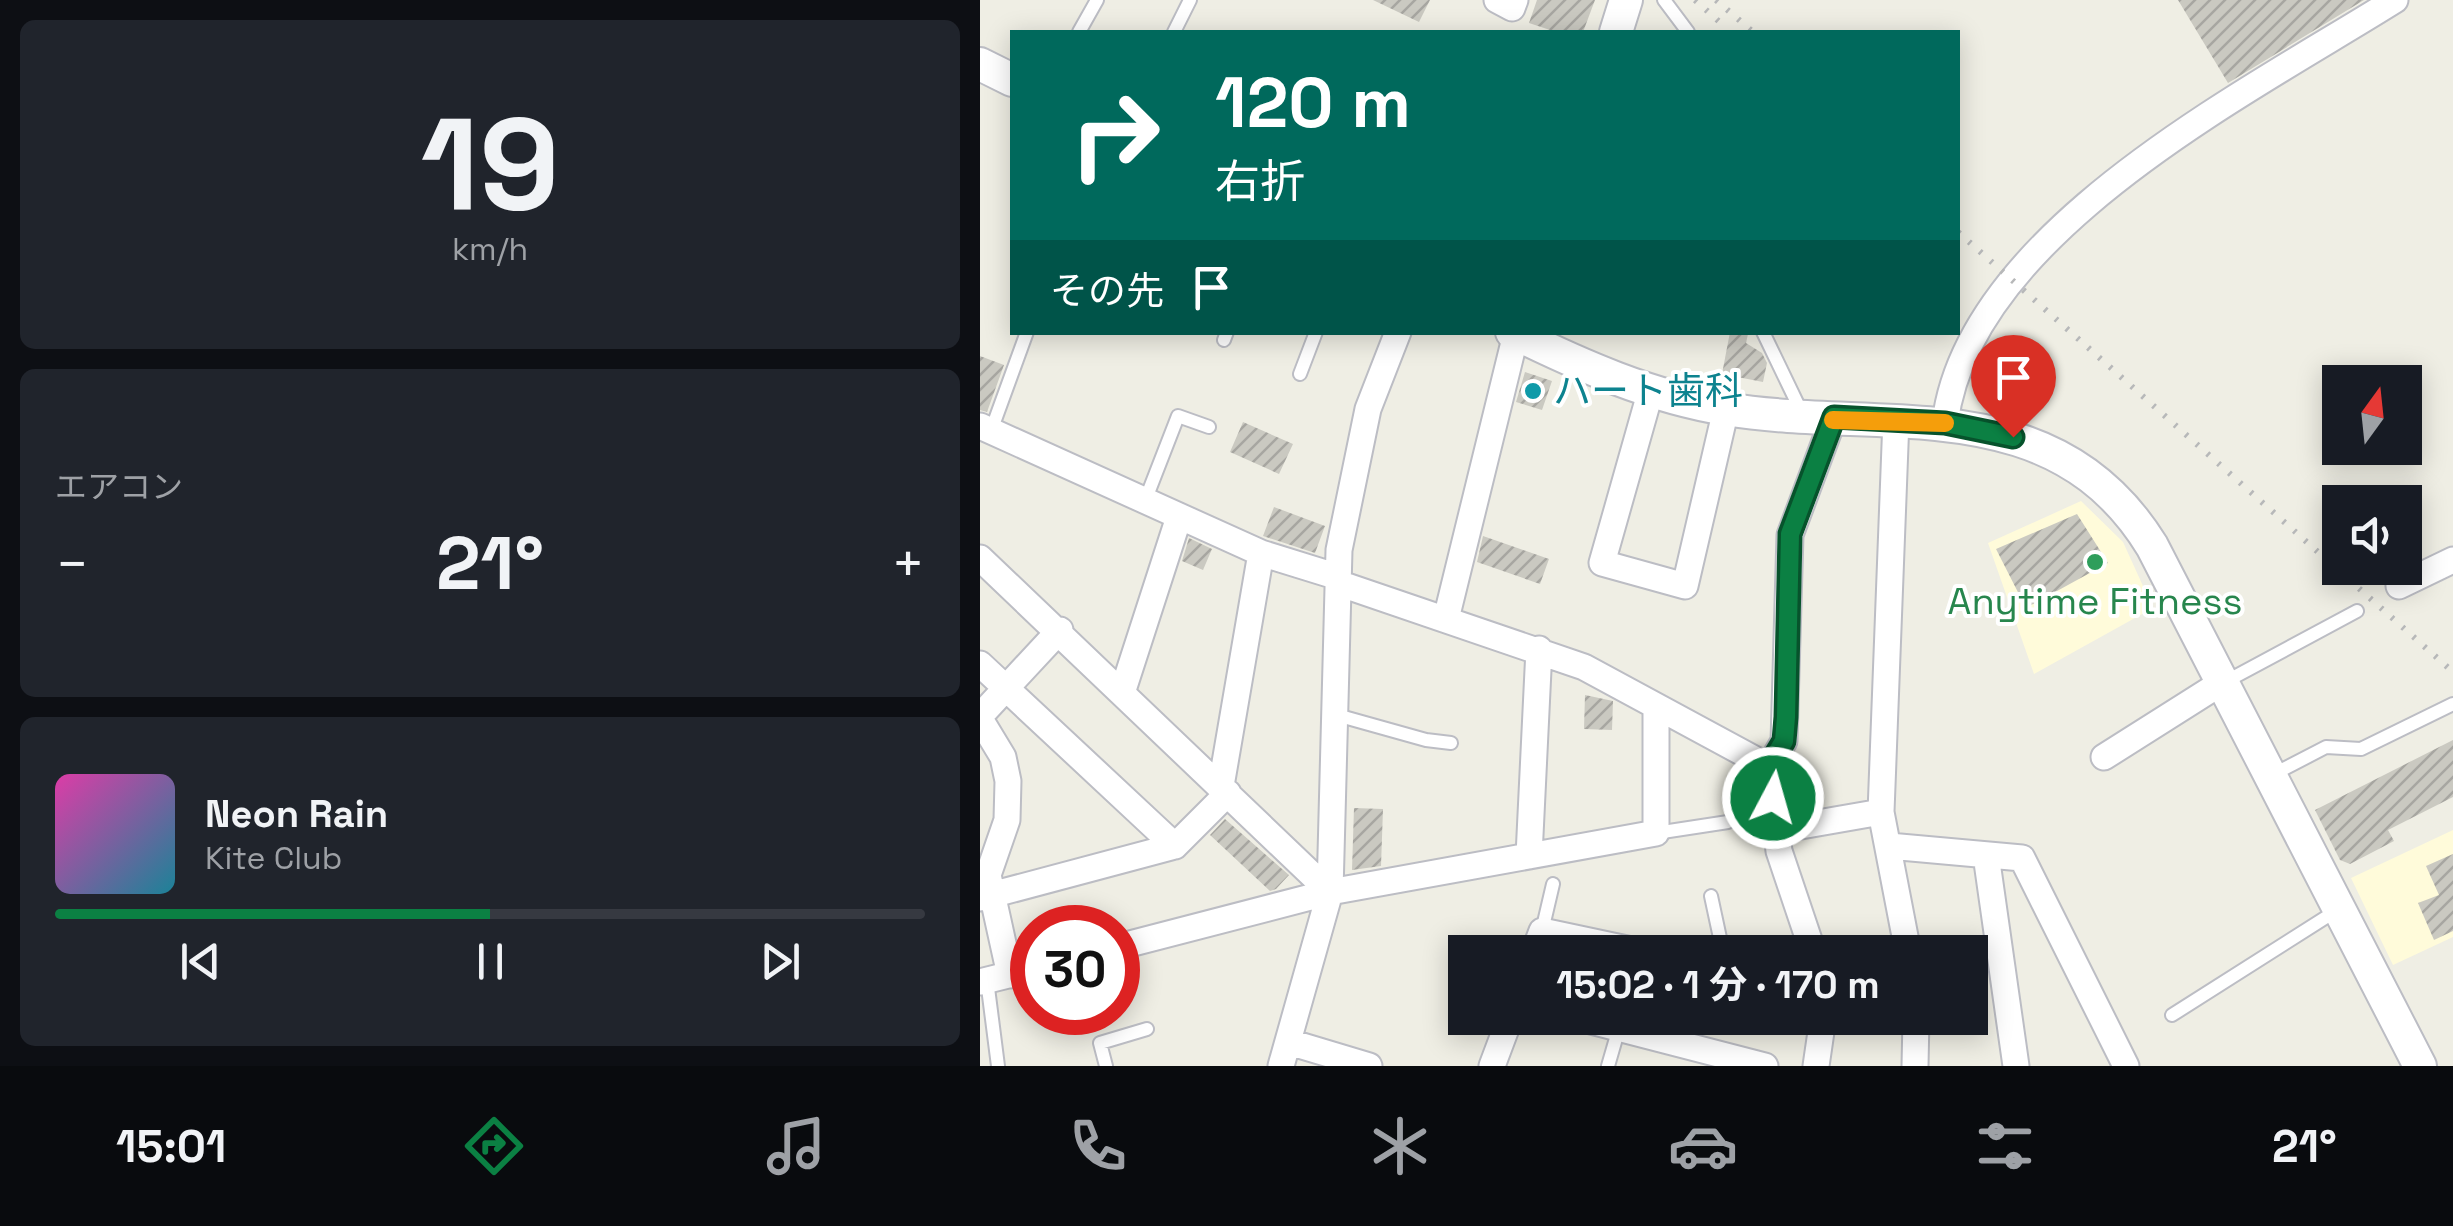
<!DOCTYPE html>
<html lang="ja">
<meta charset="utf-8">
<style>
body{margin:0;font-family:"Space Grotesk","Noto Sans JP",sans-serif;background:#20242c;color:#f1f3f6;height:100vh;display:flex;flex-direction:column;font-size:38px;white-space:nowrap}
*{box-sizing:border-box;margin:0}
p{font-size:32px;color:#9ea1a6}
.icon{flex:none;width:55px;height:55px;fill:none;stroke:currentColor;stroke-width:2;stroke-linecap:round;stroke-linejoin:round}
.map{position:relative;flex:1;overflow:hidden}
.drawer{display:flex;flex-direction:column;gap:20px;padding:20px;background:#0d0f14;width:980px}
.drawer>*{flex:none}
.hud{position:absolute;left:30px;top:30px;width:950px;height:305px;border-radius:0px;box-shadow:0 5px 25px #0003;background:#00695c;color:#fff;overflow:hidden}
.needle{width:65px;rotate:15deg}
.controls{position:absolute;left:1342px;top:365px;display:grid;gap:20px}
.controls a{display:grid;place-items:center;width:100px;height:100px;border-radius:0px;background:#171b24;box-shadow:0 5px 25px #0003;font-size:50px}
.speed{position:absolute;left:30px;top:905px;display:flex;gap:20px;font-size:50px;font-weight:700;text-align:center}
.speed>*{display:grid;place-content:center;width:130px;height:130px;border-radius:50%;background:#171b24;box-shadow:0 5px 25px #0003;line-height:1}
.speed .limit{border:15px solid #d22;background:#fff;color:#111}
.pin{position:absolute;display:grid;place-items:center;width:85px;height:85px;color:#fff;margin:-102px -42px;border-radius:50% 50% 50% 0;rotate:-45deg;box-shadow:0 0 10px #0007}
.pin .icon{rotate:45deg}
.me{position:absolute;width:110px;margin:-55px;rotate:6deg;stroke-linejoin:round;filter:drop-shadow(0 0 8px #0008)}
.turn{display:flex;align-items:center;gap:35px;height:210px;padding:0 40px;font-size:45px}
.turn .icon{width:130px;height:130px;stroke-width:2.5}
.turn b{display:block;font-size:70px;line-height:85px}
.then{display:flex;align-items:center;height:95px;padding:0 40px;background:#0003;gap:20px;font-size:38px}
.big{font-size:75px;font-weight:700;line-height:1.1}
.drawer .card{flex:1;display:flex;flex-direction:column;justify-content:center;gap:15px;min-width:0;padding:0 35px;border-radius:15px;background:#20242c}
.drawer .dial{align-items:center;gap:0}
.dial b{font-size:130px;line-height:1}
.song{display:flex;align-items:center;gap:30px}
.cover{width:120px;height:120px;border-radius:15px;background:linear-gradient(135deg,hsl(320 70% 55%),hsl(190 70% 35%))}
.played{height:10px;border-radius:5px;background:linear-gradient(90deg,#0b8043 50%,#363941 50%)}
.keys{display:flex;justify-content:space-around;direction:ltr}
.heat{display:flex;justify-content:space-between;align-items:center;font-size:55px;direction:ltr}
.trip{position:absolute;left:468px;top:935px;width:540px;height:100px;border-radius:0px;background:#171b24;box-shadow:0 5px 25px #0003;font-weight:700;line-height:100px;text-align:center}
.tab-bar{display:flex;height:160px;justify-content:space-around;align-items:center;background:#090b0e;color:#9ea1a6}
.tab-bar .icon{width:70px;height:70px}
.tab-bar .selected{color:#0b8043}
.tab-bar b{font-size:45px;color:#f1f3f6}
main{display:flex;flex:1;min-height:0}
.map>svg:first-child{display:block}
.commercial{fill:#fffbda}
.building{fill:url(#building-hatch)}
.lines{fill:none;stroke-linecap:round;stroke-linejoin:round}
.service-casing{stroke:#bcbdc4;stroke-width:16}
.minor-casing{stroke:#bcbdc4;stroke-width:29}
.tertiary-casing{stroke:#bcbdc4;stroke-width:36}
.service{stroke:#fff;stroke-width:12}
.minor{stroke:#fff;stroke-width:25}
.tertiary{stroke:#fff;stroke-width:32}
.rail{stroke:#b7b8b9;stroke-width:6;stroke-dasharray:2.5 12;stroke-linecap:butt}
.route-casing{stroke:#07532c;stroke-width:25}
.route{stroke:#0b8043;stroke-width:18}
.slow{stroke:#f59e0b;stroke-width:18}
.culture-dot{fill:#0f9aa8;stroke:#fff;stroke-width:4}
.leisure-dot{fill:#2e9e5b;stroke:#fff;stroke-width:4}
.labels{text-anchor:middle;stroke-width:8;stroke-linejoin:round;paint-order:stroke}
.culture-label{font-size:38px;fill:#0d838f;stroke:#fff;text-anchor:start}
.leisure-label{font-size:38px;fill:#27864d;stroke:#fff}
</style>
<main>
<section class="drawer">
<div class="card dial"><b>19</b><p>km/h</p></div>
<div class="card"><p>エアコン</p>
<div class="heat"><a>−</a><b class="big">21°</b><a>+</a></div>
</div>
<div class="card">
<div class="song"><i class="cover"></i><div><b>Neon Rain</b><p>Kite Club</p></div></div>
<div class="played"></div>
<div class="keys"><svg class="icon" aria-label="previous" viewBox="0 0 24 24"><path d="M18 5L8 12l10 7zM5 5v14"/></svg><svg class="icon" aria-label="pause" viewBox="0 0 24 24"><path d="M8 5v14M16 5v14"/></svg><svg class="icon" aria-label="next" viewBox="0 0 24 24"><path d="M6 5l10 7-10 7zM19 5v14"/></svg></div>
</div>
</section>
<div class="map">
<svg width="1473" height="1066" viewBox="0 0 1473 1066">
<defs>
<pattern id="building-hatch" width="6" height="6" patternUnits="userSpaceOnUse" patternTransform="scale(2.5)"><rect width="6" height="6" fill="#cac9c1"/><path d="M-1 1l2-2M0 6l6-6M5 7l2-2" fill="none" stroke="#a7a6a1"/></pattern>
</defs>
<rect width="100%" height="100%" fill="#efeee4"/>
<path class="commercial" d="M 1101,501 L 1143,542 L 1173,608 L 1054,674 L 1008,543 Z
M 1473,830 L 1473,937 L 1413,965 L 1371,878 Z"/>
<path class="building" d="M 393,0 L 450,0 L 439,22 Z
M 557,0 L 615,0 L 603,32 L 576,32 L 549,23 Z
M 1198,0 L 1384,0 L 1248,83 Z
M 750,332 L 768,334 L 766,343 L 782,353 L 787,363 L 783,382 L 742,374 Z
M 0,356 L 24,365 L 7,412 L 0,410 Z
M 545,372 L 572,381 L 562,410 L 536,402 Z
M 263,422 L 313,444 L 299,474 L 250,452 Z
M 294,507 L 345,526 L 335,553 L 283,536 Z
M 1097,514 L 1128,563 L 1046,608 L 1016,549 Z
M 503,536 L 569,559 L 560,584 L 497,562 Z
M 209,538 L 232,549 L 223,570 L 202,561 Z
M 605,695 L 633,701 L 632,730 L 604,729 Z
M 1473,740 L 1473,797 L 1408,830 L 1414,841 L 1370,864 L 1360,860 L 1335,810 Z
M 374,808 L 403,809 L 401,866 L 372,870 Z
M 245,819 L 309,875 L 296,889 L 290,891 L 230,835 Z
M 1473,854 L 1473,931 L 1454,940 L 1438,903 L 1459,895 L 1446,866 Z"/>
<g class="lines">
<defs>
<path id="service" d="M 684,0 L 708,32
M 99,32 L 117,0
M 194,32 L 210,0
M 783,332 L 821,411
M 244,340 L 247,332
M 320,374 L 336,332
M 11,431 L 47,332
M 165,501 L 198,416 L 229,427
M 1243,683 L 1377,611
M 353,714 L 446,740 L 471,743
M 1292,775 L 1346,747 L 1381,749 L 1473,704
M 676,833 L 748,822
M 731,896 L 743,952
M 562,931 L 573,884
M 7,980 L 18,1066
M 1192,1015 L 1359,909
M 126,1066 L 120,1043 L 167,1029
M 628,1066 L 639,1028"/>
<path id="minor" d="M 517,0 L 532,8 L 535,0
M 671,390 L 622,563 L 705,586 L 746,409
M 916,419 L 901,812 L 928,952
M 965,423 C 988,233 1267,93 1415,0
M 0,426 L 281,553 L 355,576
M 0,558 L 350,892
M 358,583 L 604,667 L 789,767 L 799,851 L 833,952
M 1419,586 L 1473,560
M 466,619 L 536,334
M 0,664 L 195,846
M 143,690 L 199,517
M 0,716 L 80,630
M 0,719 L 23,757 L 28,781 L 27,820 L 8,875 L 30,975
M 1124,757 L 1241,683
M 789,767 L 804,741 L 810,535 L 854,417
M 241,786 L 281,553
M 798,830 L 901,812
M 909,846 L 1042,858 L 1146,1066
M 1006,855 L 1036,1066
M 549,856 L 559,649
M 0,898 L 195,846 L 248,793
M 138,947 L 350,892 L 676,833 L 676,708
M 554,952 L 562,931 L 661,952
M 0,982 L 52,969
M 599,1018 L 785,1066
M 309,1042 L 389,1066
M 301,1066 L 350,892 L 359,550 L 388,409 L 418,332
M 512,1066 L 530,1018
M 836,1066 L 843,1018
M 935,1066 L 936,1018"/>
<path id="tertiary" d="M 636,32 L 646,0
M 0,64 L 32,80
M 532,332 C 599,365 671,397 746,409 C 901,435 1073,385 1172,546 L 1440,1066"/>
</defs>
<use href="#service" class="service-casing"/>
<use href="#minor" class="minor-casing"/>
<use href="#tertiary" class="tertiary-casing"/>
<use href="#service" class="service"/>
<use href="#minor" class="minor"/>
<use href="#tertiary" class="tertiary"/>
<path class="rail" d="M 715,0 L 744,26
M 736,0 L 773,32
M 978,232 L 1473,672"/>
</g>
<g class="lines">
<defs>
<path id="route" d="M 793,798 L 789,766 L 804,741 L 806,717 L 810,534 L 854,417 L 965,423 L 1033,437"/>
</defs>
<use href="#route" class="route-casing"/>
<use href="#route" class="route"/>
<path class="slow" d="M 853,420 L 965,423"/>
</g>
<circle class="culture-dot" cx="553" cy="391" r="10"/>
<circle class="leisure-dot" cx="1115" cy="562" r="10"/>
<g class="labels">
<g class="culture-label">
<text x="573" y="404">ハート歯科</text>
</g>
<g class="leisure-label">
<text x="1115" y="614">Anytime Fitness</text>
</g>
</g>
</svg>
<div class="controls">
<a><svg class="needle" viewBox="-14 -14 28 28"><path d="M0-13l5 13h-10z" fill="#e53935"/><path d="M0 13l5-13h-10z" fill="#9ea1a6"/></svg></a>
<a><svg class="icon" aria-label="sound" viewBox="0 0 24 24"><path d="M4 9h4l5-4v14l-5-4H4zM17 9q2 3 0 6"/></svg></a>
</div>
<div class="speed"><div class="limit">30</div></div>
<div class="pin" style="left:1033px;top:437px;background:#d93025"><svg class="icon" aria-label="arrive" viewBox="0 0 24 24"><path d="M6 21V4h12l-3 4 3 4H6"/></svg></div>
<svg class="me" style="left:793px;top:798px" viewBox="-20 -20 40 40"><circle r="17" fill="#0b8043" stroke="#fff" stroke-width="3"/><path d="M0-11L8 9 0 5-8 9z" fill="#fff"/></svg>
<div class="trip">15:02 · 1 分 · 170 m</div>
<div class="hud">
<div class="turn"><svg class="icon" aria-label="right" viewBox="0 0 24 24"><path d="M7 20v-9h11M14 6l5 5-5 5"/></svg><div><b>120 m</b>右折</div></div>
<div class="then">その先<svg class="icon" aria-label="arrive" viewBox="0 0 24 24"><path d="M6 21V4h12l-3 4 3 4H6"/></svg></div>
</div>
</div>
</main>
<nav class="tab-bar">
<b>15:01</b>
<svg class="icon selected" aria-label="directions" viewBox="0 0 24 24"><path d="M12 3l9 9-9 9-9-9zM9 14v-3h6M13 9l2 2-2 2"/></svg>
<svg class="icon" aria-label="music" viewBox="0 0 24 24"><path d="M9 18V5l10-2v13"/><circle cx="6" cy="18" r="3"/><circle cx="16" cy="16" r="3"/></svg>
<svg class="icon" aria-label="phone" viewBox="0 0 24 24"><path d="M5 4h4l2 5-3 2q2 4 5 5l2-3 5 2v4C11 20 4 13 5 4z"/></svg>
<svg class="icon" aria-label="climate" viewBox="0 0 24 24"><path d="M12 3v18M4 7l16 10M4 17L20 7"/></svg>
<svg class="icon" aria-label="car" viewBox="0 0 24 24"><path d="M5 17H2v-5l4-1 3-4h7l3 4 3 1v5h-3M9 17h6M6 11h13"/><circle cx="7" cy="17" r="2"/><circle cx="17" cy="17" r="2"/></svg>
<svg class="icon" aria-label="filters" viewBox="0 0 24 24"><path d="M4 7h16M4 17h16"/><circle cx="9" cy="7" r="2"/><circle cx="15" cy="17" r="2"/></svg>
<b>21°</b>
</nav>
